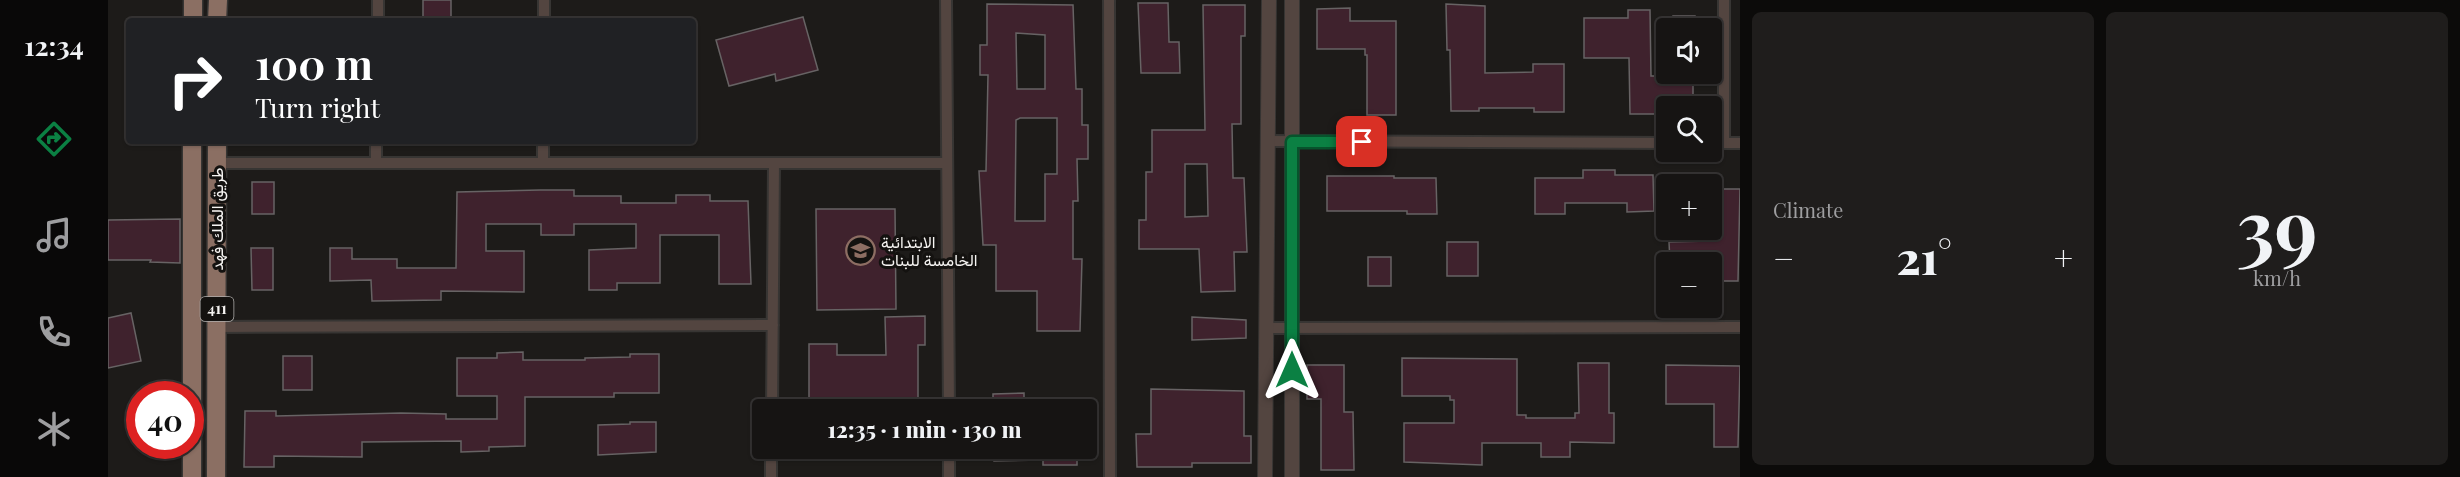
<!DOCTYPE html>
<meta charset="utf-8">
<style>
body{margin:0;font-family:"Playfair Display",Vazirmatn,serif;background:#1f1d1c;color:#f1f3f6;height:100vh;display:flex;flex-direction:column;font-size:22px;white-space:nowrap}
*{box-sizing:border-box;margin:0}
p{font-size:20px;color:#9e9ea0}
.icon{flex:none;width:33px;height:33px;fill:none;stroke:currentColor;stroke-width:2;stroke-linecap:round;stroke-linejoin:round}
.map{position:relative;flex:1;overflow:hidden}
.details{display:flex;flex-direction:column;gap:12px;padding:12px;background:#0c0b0a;width:720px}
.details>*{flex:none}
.guide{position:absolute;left:18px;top:18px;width:570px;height:126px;border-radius:6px;box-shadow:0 2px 4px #0004,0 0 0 2px #353333;background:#202124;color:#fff;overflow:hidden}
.buttons{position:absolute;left:1548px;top:18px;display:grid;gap:12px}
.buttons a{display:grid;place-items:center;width:66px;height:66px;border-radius:6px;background:#161413;box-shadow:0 2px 4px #0004,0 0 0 2px #353333;font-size:30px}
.speed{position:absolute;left:18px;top:381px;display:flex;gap:12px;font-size:30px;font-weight:700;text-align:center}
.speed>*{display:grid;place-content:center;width:78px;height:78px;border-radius:50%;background:#161413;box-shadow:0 2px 4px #0004,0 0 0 2px #353333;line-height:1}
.speed .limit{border:9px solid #d22;background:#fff;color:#111}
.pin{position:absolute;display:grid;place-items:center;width:51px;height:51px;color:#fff;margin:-26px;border-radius:12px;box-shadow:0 3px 9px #0006}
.me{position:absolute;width:66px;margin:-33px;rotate:0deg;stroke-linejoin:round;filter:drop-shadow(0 0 4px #0008)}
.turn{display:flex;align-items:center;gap:21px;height:126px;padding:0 30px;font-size:27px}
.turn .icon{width:78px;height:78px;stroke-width:2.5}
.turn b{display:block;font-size:42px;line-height:51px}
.big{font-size:45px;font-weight:800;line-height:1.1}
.details .tile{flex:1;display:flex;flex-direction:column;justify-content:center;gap:9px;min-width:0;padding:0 21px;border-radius:9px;background:#1f1d1c}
.details .dial{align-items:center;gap:0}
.dial b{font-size:78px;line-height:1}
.heat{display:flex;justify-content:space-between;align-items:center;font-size:33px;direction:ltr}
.details .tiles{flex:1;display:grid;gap:12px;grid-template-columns:repeat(2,1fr)}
.trip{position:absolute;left:644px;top:399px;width:345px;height:60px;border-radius:6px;background:#161413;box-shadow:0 2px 4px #0004,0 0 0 2px #353333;font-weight:800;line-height:60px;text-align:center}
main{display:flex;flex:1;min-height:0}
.tab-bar{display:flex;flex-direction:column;width:108px;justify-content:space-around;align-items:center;background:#090808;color:#9e9ea0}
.tab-bar .icon{width:42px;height:42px}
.tab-bar .active{color:#0b8043}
.tab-bar b{font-size:27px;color:#f1f3f6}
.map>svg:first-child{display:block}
.building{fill:#3f222d;stroke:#676364;stroke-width:1.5;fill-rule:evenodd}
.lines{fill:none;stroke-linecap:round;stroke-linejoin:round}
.minor-casing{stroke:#373533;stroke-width:14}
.tertiary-casing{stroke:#373533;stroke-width:16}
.primary-casing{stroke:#373533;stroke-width:21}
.minor{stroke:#534540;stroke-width:10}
.tertiary{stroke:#534540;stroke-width:14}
.primary{stroke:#8b6f63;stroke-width:18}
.route-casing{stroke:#07532c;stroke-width:15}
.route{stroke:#0b8043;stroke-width:10}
.labels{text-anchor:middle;stroke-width:6;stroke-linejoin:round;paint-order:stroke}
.shield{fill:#141210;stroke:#b2b0ae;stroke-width:1.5}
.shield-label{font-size:15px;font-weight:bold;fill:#f6f4f2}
.street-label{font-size:16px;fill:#f6f4f2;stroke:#141210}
.poi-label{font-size:16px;fill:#f6f4f2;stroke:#141210;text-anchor:start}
</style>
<main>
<nav class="tab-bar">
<b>12:34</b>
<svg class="icon active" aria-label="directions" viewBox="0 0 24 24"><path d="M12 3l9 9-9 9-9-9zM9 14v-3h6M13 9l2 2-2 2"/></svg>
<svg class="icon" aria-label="music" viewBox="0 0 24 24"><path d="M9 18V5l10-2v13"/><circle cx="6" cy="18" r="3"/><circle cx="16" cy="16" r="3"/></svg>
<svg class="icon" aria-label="phone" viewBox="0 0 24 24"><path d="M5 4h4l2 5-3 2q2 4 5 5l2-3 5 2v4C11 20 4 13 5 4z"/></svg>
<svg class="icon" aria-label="climate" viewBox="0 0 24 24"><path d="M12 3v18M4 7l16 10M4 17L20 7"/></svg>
</nav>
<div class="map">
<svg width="1632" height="477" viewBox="0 0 1632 477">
<rect width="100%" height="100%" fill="#1d1b19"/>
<path class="building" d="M 315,0 L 343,0 L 343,21 L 315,21 Z
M 1030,3 L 1060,3 L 1061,42 L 1071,42 L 1072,73 L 1033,73 Z
M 879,4 L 965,5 L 968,89 L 974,89 L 974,125 L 980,125 L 980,159 L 969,159 L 970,201 L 965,201 L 965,259 L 974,259 L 972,331 L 929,331 L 929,291 L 888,291 L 888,245 L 875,245 L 871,171 L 878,171 L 880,75 L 872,75 L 872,45 L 879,45 ZM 908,33 L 937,35 L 937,89 L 909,89 ZM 912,118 L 949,118 L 949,174 L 937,174 L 937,221 L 907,221 L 908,120 Z
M 1338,4 L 1377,6 L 1377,73 L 1425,72 L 1425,64 L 1456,64 L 1456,112 L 1426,112 L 1426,108 L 1371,108 L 1371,111 L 1343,111 L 1342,50 L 1339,50 Z
M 1095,5 L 1137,5 L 1137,36 L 1133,36 L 1133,124 L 1124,124 L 1125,178 L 1136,178 L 1139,252 L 1126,252 L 1127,291 L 1093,292 L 1091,249 L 1031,249 L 1031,220 L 1038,220 L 1038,172 L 1044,172 L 1044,130 L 1097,130 ZM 1077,164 L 1099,164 L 1100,216 L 1077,217 Z
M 1242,8 L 1242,21 L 1288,21 L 1288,115 L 1259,115 L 1259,55 L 1257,55 L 1257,49 L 1209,49 L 1209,9 Z
M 1520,10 L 1542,10 L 1543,76 L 1585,76 L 1585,106 L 1558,106 L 1558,114 L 1522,114 L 1521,58 L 1476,58 L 1476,18 L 1520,18 Z
M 1565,16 L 1587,16 L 1587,28 L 1565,28 Z
M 695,17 L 710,70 L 668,81 L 667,74 L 621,86 L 608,40 Z
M 1475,170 L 1507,170 L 1507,175 L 1545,175 L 1546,211 L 1519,212 L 1519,203 L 1457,203 L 1457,214 L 1427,214 L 1427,178 L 1475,178 Z
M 1219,176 L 1286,176 L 1286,178 L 1328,178 L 1329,214 L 1299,214 L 1299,211 L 1219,211 Z
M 144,182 L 166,182 L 166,214 L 144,214 Z
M 1606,189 L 1632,189 L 1630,281 L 1604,281 L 1604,262 L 1562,262 L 1561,242 L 1601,241 L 1601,238 L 1606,238 Z
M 432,190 L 466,190 L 466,196 L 513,196 L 513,203 L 568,203 L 568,195 L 602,195 L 602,201 L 640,201 L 643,284 L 611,284 L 611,235 L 552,235 L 552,283 L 509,283 L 509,290 L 481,290 L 481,250 L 528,248 L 528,224 L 466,224 L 466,235 L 433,235 L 433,224 L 378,224 L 378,251 L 416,251 L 416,292 L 333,291 L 333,300 L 264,301 L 263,280 L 222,281 L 222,248 L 244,248 L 244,259 L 289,259 L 289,268 L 348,268 L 349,192 Z
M 708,209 L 787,209 L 788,309 L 709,310 Z
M 72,219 L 72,263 L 42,262 L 43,260 L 0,260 L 0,220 Z
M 1339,242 L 1370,242 L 1370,276 L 1339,276 Z
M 143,248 L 165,248 L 165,290 L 144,290 Z
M 1260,257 L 1283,257 L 1283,286 L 1260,286 Z
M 23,313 L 33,361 L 0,368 L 0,318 Z
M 817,316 L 817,345 L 810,345 L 810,398 L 729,398 L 729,410 L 701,410 L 701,344 L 729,344 L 729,355 L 778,355 L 777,317 Z
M 1084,317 L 1138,320 L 1138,338 L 1084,340 Z
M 415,352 L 415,360 L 477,360 L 477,358 L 522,357 L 522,354 L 551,354 L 551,393 L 506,393 L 506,397 L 417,397 L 417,446 L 381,447 L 381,451 L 353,452 L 353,441 L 254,442 L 254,457 L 166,456 L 166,467 L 136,467 L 137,411 L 168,411 L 168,416 L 293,413 L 338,414 L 338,419 L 389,419 L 389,396 L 349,396 L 349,358 L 389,358 L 389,353 Z
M 175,356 L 204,356 L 204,390 L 175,390 Z
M 1294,358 L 1409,359 L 1409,415 L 1418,415 L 1418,418 L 1467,418 L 1467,413 L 1471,413 L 1470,363 L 1501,363 L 1501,413 L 1506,413 L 1506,443 L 1462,442 L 1462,457 L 1433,457 L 1433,443 L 1374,443 L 1374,465 L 1296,462 L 1296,423 L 1346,423 L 1346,400 L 1342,400 L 1342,396 L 1294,396 Z
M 1199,365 L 1236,365 L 1236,412 L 1245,412 L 1246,470 L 1213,470 L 1213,399 L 1199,399 Z
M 1558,365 L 1632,366 L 1630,447 L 1606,447 L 1606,404 L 1558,404 Z
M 1043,389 L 1136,391 L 1136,436 L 1143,436 L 1143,463 L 1084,463 L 1084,467 L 1029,467 L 1028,434 L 1043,434 Z
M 916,393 L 916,398 L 970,398 L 970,410 L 885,410 L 885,394 Z
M 522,422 L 548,422 L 548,452 L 490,455 L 490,425 L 522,424 Z
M 886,448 L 969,448 L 969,465 L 935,465 L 935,460 L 886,461 Z"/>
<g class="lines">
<defs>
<path id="minor" d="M 838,0 L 841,410
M 1001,0 L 1002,477
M 270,21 L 270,0
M 436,21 L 436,0
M 1160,141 L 1558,143
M 1604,143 L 1632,143
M 1616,143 L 1616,0
M 109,163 L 839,163
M 268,163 L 268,141
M 435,163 L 435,141
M 109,327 L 665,325
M 1158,328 L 1632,327
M 664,410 L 666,163
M 841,448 L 841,477
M 663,477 L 663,448"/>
<path id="tertiary" d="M 1184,0 L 1184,477
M 1157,477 L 1161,0"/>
<path id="primary" d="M 85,21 L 85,0
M 109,21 L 110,0
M 84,477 L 84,141
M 108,477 L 109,141"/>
</defs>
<use href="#minor" class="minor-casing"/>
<use href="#tertiary" class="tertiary-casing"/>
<use href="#primary" class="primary-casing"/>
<use href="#minor" class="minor"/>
<use href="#tertiary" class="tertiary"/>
<use href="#primary" class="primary"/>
</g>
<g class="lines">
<defs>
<path id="route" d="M 1184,370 L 1184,142 L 1254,142"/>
</defs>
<use href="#route" class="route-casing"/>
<use href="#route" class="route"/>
</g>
<defs>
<symbol id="school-ring" viewBox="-11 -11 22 22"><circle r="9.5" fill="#141210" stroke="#8d6e63" stroke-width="1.5"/><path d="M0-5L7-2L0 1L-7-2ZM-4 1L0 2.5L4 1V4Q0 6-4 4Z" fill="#8d6e63"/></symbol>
</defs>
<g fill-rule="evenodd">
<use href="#school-ring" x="736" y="234" width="33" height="33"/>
</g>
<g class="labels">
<rect class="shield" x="92.5" y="297" width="33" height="24" rx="4.5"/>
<g class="shield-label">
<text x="109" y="314">411</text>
</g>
<g class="street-label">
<text transform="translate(109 219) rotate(-90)" y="6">طريق الملك فهد</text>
</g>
<g class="poi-label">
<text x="773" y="248">الابتدائية<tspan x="773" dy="18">الخامسة للبنات</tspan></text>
</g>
</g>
</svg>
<div class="buttons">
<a><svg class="icon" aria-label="sound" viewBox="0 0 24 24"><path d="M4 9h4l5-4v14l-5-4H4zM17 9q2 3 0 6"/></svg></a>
<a><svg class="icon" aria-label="search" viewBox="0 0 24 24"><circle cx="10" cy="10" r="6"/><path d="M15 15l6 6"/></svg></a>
<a>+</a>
<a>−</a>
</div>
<div class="speed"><div class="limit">40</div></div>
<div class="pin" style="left:1254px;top:142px;background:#d93025"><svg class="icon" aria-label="arrive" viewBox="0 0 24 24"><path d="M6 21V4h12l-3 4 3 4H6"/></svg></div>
<svg class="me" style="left:1184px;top:370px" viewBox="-20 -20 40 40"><path d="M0-17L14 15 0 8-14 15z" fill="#0b8043" stroke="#fff" stroke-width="4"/></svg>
<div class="trip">12:35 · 1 min · 130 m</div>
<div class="guide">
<div class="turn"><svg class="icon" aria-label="right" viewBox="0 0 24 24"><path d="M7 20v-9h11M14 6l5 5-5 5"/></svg><div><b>100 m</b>Turn right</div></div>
</div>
</div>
<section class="details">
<div class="tiles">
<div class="tile"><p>Climate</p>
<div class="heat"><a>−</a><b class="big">21°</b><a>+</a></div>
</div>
<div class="tile dial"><b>39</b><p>km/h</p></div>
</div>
</section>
</main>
